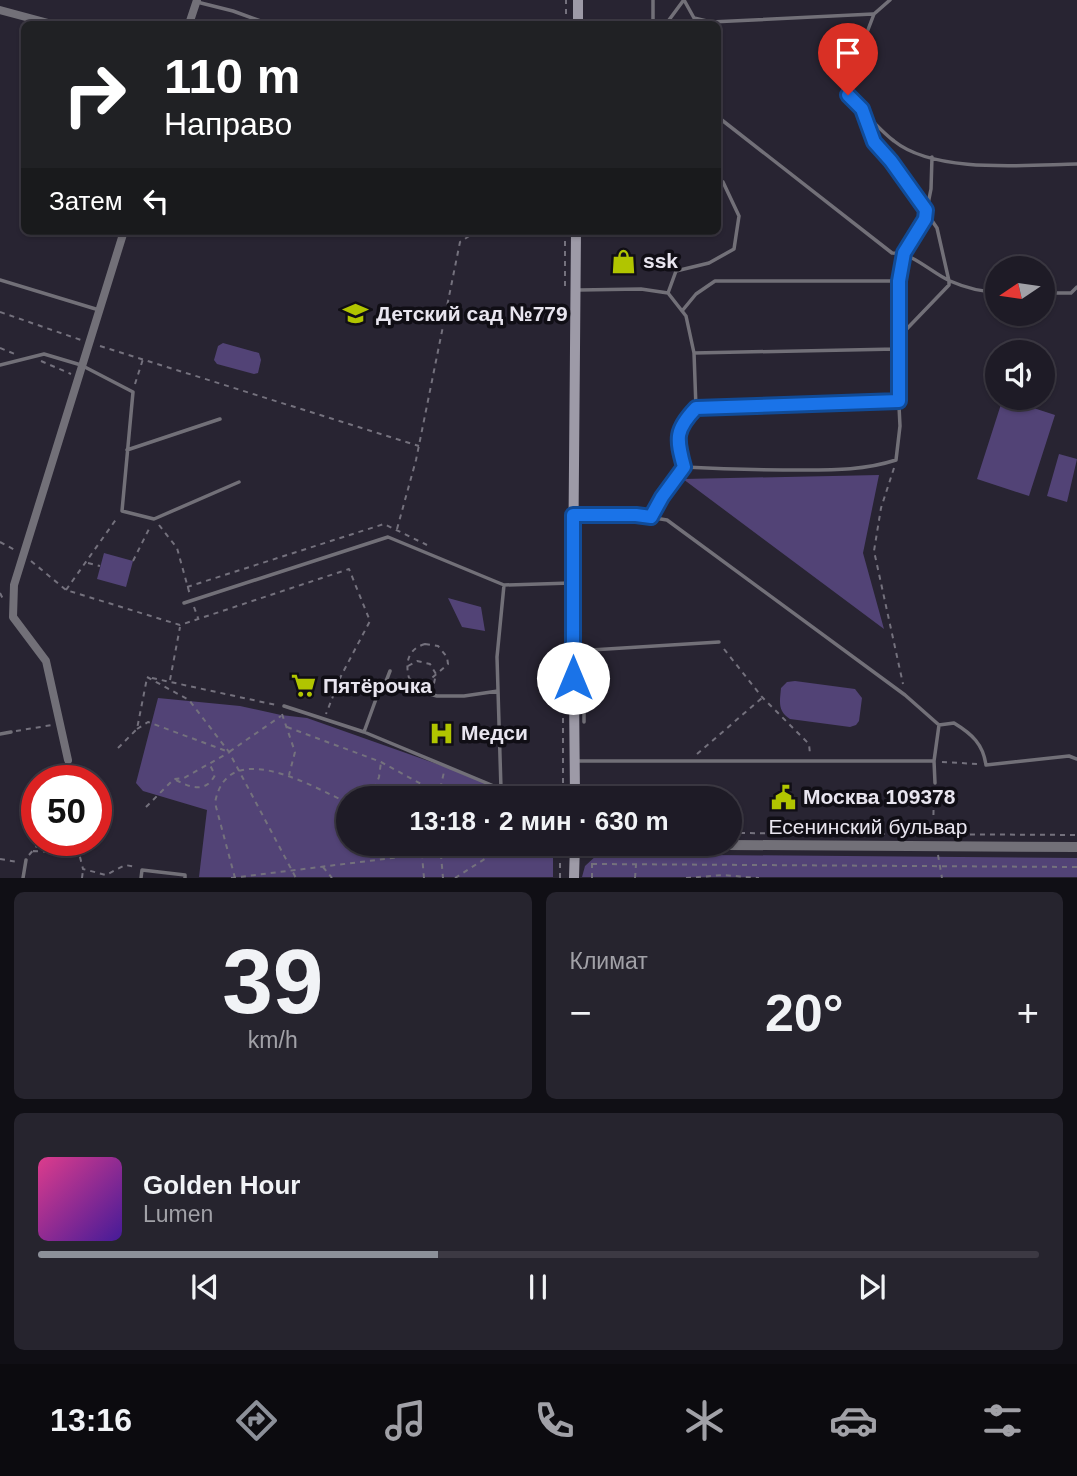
<!DOCTYPE html>
<html lang="ru">
<meta charset="utf-8">
<style>
body{margin:0;font-family:Helvetica,sans-serif;background:#26242e;color:#f1f3f6;height:100vh;display:flex;flex-direction:column;font-size:26px;white-space:nowrap}
*{box-sizing:border-box;margin:0}
p{font-size:23px;color:#a1a1a7}
.icon{flex:none;width:38px;height:38px;fill:none;stroke:currentColor;stroke-width:2;stroke-linecap:round;stroke-linejoin:round}
.map{position:relative;height:878px;overflow:hidden}
.details{display:flex;flex-direction:column;gap:14px;padding:14px;background:#100f15;flex:1}
.details>*{flex:none}
.top-card{position:absolute;left:21px;top:21px;width:700px;height:214px;border-radius:10px;box-shadow:0 2px 5px #0004,0 0 0 2px #3c3943;background:#202124;color:#fff;overflow:hidden}
.needle{width:46px;rotate:257deg}
.controls{position:absolute;left:985px;top:256px;display:grid;gap:14px}
.controls a{display:grid;place-items:center;width:70px;height:70px;border-radius:50%;background:#1e1b26;box-shadow:0 2px 5px #0004,0 0 0 2px #3c3943;font-size:35px}
.speed{position:absolute;left:21px;top:765px;display:flex;gap:14px;font-size:35px;font-weight:700;text-align:center}
.speed>*{display:grid;place-content:center;width:91px;height:91px;border-radius:50%;background:#1e1b26;box-shadow:0 2px 5px #0004,0 0 0 2px #3c3943;line-height:1}
.speed .limit{border:10px solid #d22;background:#fff;color:#111}
.pin{position:absolute;display:grid;place-items:center;width:60px;height:60px;color:#fff;margin:-72px -30px;border-radius:50% 50% 50% 0;rotate:-45deg;box-shadow:0 0 7px #0007}
.pin .icon{rotate:45deg}
.me{position:absolute;width:77px;margin:-38px;rotate:0deg;stroke-linejoin:round;filter:drop-shadow(0 0 5px #0008)}
.turn{display:flex;align-items:center;gap:24px;height:147px;padding:0 28px;font-size:32px}
.turn .icon{width:91px;height:91px;stroke-width:2.5}
.turn b{display:block;font-size:49px;line-height:60px}
.then{display:flex;align-items:center;height:66px;padding:0 28px;background:#0003;gap:14px;font-size:26px}
.big{font-size:52px;font-weight:700;line-height:1.1}
.details .card{flex:1;display:flex;flex-direction:column;justify-content:center;gap:10px;min-width:0;padding:0 24px;border-radius:10px;background:#26242e}
.details .dial{align-items:center;gap:0}
.dial b{font-size:91px;line-height:1}
.song{display:flex;align-items:center;gap:21px}
.cover{width:84px;height:84px;border-radius:10px;background:linear-gradient(135deg,hsl(330 70% 55%),hsl(260 70% 35%))}
.played{height:7px;border-radius:4px;background:linear-gradient(90deg,#8c9099 40%,#3c3943 40%)}
.keys{display:flex;justify-content:space-around;direction:ltr}
.heat{display:flex;justify-content:space-between;align-items:center;font-size:38px;direction:ltr}
.details .tiles{flex:1;display:grid;gap:14px;grid-template-columns:1fr 1fr}
.card:last-child{grid-column:span 2}
.trip{position:absolute;left:336px;top:786px;width:406px;height:70px;border-radius:35px;background:#1e1b26;box-shadow:0 2px 5px #0004,0 0 0 2px #3c3943;font-weight:700;line-height:70px;text-align:center}
.dock{display:flex;height:112px;justify-content:space-around;align-items:center;background:#0c0b0f;color:#a1a1a7}
.dock .icon{width:49px;height:49px}
.dock .selected{color:#8c9099}
.dock b{font-size:32px;color:#f1f3f6}
.map>svg:first-child{display:block}
.green{fill:#524376}
.lines{fill:none;stroke-linecap:round;stroke-linejoin:round}
.path{stroke:#74717d;stroke-width:2;stroke-dasharray:5 5;stroke-linecap:butt}
.service{stroke:#727078;stroke-width:3.5}
.minor{stroke:#727078;stroke-width:8}
.tertiary{stroke:#727078;stroke-width:10}
.secondary{stroke:#9d9aa7;stroke-width:10}
.route-casing{stroke:#114b97;stroke-width:18}
.route{stroke:#1a73e8;stroke-width:12}
.labels{text-anchor:middle;stroke-width:7;stroke-linejoin:round;paint-order:stroke}
.poi-label{font-size:21px;font-weight:bold;fill:#e8e5ef;stroke:#100e15;text-anchor:start}
.street-label{font-size:21px;fill:#e8e5ef;stroke:#100e15}
</style>
<div class="map">
<svg width="1077" height="878" viewBox="0 0 1077 878">
<rect width="100%" height="100%" fill="#282432"/>
<path class="green" d="M 223,343 L 259,353 L 261,360 L 258,373 L 254,374 L 217,364 L 214,360 L 218,346 Z
M 1003,398 L 1055,415 L 1029,496 L 977,479 Z
M 1059,454 L 1077,459 L 1067,502 L 1047,496 Z
M 879,475 L 863,553 L 884,629 L 683,479 Z
M 104,553 L 133,561 L 126,587 L 97,579 Z
M 448,598 L 481,607 L 485,631 L 462,627 Z
M 795,681 L 855,689 L 862,698 L 859,721 L 856,725 L 850,727 L 790,719 C 777,711 780,701 781,688 L 787,682 Z
M 158,698 L 240,706 L 281,715 L 307,718 L 485,781 L 487,798 L 348,798 L 348,844 L 553,844 L 553,877 L 199,877 L 207,810 L 143,791 L 136,783 Z
M 598,854 L 1077,858 L 1077,877 L 582,877 L 585,866 Z"/>
<g class="lines">
<path class="path" d="M 566,24 L 566,0
M 565,286 L 565,231
M 0,312 L 81,340
M 100,346 L 419,446
M 0,348 L 15,354
M 41,361 L 71,374
M 135,384 L 143,359
M 894,468 L 881,508 L 874,551 L 903,684
M 159,525 L 177,548 L 190,595
M 397,529 L 416,460 L 460,242 L 477,231
M 0,542 L 15,550
M 31,561 L 66,590 L 180,625 L 349,569 L 370,621 L 341,676 L 326,714
M 133,561 L 150,527
M 88,563 L 100,566
M 187,587 L 384,524 L 427,545
M 66,590 L 117,518
M 0,593 L 4,601
M 194,607 L 198,618
M 425,644 L 438,646 L 447,657 L 448,664 L 426,683 L 418,684 L 409,678 C 405,662 408,649 425,644 Z
M 724,649 L 762,697 L 809,744 L 810,754
M 408,666 L 417,661 L 430,664 L 436,674 L 433,688
M 147,677 L 189,700 L 229,752 L 296,878
M 152,678 L 276,705
M 170,680 L 180,627
M 282,714 L 295,752 L 289,775
M 287,727 L 381,762 L 423,785 L 430,798
M 137,729 L 148,722 L 229,752 L 281,716
M 16,731 L 52,725
M 118,748 L 137,729 L 147,678
M 697,754 L 762,698
M 942,762 L 978,764
M 176,780 C 191,788 206,793 215,775 L 209,763
M 563,783 L 563,698
M 371,798 L 379,777 L 381,762
M 438,798 L 444,772
M 146,807 L 174,779 L 184,778 L 228,753
M 730,833 L 1077,835
M 933,835 L 934,789
M 418,844 L 422,855 L 424,878
M 440,844 L 443,878
M 33,851 L 79,853 L 83,869 L 106,875 L 125,865 L 137,867
M 79,853 L 82,840
M 29,855 L 42,840
M 938,855 L 942,878
M 0,859 L 18,862
M 592,864 L 1077,867
M 323,867 L 332,878
M 82,878 L 83,870
M 231,878 L 441,852
M 235,878 L 215,803 C 227,735 313,787 348,803
M 455,878 L 508,844
M 560,878 L 560,844
M 592,878 L 592,855
M 635,878 L 636,865
M 686,878 L 723,875 L 759,878"/>
<path class="service" d="M 684,0 L 694,18 L 711,22 L 873,14
M 890,0 L 874,14 L 847,85 L 848,95 C 863,110 877,128 894,141 C 935,174 1026,165 1077,164
M 197,2 L 233,11 L 269,24
M 653,24 L 653,0
M 666,24 L 683,1
M 863,112 L 874,142 L 891,161 L 937,228 L 949,281 L 949,285 L 899,337
M 718,117 L 892,253 C 914,253 930,272 950,281 C 966,288 980,292 998,292
M 0,280 L 99,310
M 579,290 L 641,289 L 668,293 L 686,316 L 694,353 L 696,408 C 675,430 676,438 684,467 L 662,497 L 651,517
M 668,293 L 676,271 L 709,263 L 734,249 L 739,216 L 723,182 L 718,179
M 1043,293 L 1071,293 L 1077,287
M 682,311 L 696,294 L 715,281 L 899,281
M 694,353 L 897,349
M 0,365 L 44,354 L 81,365 L 133,392 L 122,511 L 154,519 L 239,482
M 696,408 L 899,401
M 127,450 L 220,419
M 684,467 C 724,469 764,470 804,470 C 836,470 865,470 896,460 L 900,426 L 897,366 L 899,281 L 903,253 L 925,219 L 931,189 L 932,157
M 575,515 L 636,515 L 667,520 L 905,695 L 939,725 L 934,761 L 935,783
M 571,583 L 504,585 L 497,657 L 501,789 L 573,789
M 184,603 L 388,537 L 504,585
M 575,651 L 719,642
M 385,684 L 390,671
M 284,706 L 364,732 L 501,789
M 584,722 L 584,650
M 939,725 L 954,723 C 972,734 983,744 986,765 L 1069,756 L 1077,759
M 364,732 L 380,688 L 387,683 L 437,696 L 464,696 L 498,691
M 0,734 L 11,732
M 576,761 L 934,761
M 23,878 L 26,860
M 141,878 L 142,870 L 185,875 L 185,878"/>
<path class="minor" d="M 0,10 L 52,24
M 189,24 L 197,0
M 68,760 L 46,661 L 13,617 L 14,585 L 124,231"/>
<path class="tertiary" d="M 575,844 L 1077,847"/>
<path class="secondary" d="M 578,24 L 578,0
M 575,798 L 573,583 L 576,231
M 574,878 L 575,844"/>
</g>
<g class="lines">
<defs>
<path id="route" d="M 573,678 L 573,515 L 636,515 L 651,517 L 662,497 L 684,467 C 676,438 675,430 696,408 L 899,401 L 899,281 L 904,253 L 925,219 L 926,210 L 891,161 L 874,142 L 862,109 L 848,95"/>
</defs>
<use href="#route" class="route-casing"/>
<use href="#route" class="route"/>
</g>
<defs>
<symbol id="shop-bare" viewBox="-9 -9 18 18"><path d="M-5-2.5h2.3a2.7 3.5 0 0 1 5.4 0H5L5.5 6h-11ZM-1.5-2.5h3a1.5 2.3 0 0 0-3 0Z" fill="#b1c500" stroke="#100e15" stroke-width="2.5" paint-order="stroke"/></symbol>
<symbol id="school-bare" viewBox="-9 -9 18 18"><path d="M0-5L7-2L0 1L-7-2ZM-4 1L0 2.5L4 1V4Q0 6-4 4Z" fill="#b1c500" stroke="#100e15" stroke-width="2.5" paint-order="stroke"/></symbol>
<symbol id="supermarket-bare" viewBox="-9 -9 18 18"><path d="M-6-5.5h2.5l.6 2H6L4.5 2H-2.5L-4.4-4H-6ZM-1.5 3.2a1.3 1.3 0 1 0 .1 0ZM3 3.2a1.3 1.3 0 1 0 .1 0Z" fill="#b1c500" stroke="#100e15" stroke-width="2.5" paint-order="stroke"/></symbol>
<symbol id="hospital-bare" viewBox="-9 -9 18 18"><path d="M-5-5h3v3.5h4V-5h3V5h-3V1.5h-4V5h-3Z" fill="#b1c500" stroke="#100e15" stroke-width="2.5" paint-order="stroke"/></symbol>
<symbol id="civic-bare" viewBox="-9 -9 18 18"><path d="M-.6-6.5H3V-4.5H.6V-3L4-1V1h2V6H-6V1h2V-1L-.6-3ZM-1.2 2.5V6h2.4V2.5Z" fill="#b1c500" stroke="#100e15" stroke-width="2.5" paint-order="stroke"/></symbol>
</defs>
<g fill-rule="evenodd">
<use href="#shop-bare" x="606" y="244" width="35" height="35"/>
<use href="#school-bare" x="338" y="296" width="35" height="35"/>
<use href="#supermarket-bare" x="286" y="668" width="35" height="35"/>
<use href="#hospital-bare" x="424" y="716" width="35" height="35"/>
<use href="#civic-bare" x="766" y="780" width="35" height="35"/>
</g>
<g class="labels">
<g class="poi-label">
<text x="643" y="268">ssk</text>
<text x="376" y="321">Детский сад №779</text>
<text x="323" y="693">Пятёрочка</text>
<text x="461" y="740">Медси</text>
<text x="803" y="804">Москва 109378</text>
</g>
<g class="street-label">
<text x="868" y="834">Есенинский бульвар</text>
</g>
</g>
</svg>
<div class="controls">
<a><svg class="needle" viewBox="-14 -14 28 28"><path d="M0-13l5 13h-10z" fill="#e53935"/><path d="M0 13l5-13h-10z" fill="#a1a1a7"/></svg></a>
<a><svg class="icon" aria-label="sound" viewBox="0 0 24 24"><path d="M4 9h4l5-4v14l-5-4H4zM17 9q2 3 0 6"/></svg></a>
</div>
<div class="speed"><div class="limit">50</div></div>
<div class="pin" style="left:848px;top:95px;background:#d93025"><svg class="icon" aria-label="arrive" viewBox="0 0 24 24"><path d="M6 21V4h12l-3 4 3 4H6"/></svg></div>
<svg class="me" style="left:573px;top:678px" viewBox="-20 -20 40 40"><circle r="19" fill="#fff"/><path d="M0-13L10 11 0 6-10 11z" fill="#1a73e8"/></svg>
<div class="trip">13:18 · 2 мин · 630 m</div>
<div class="top-card">
<div class="turn"><svg class="icon" aria-label="right" viewBox="0 0 24 24"><path d="M7 20v-9h11M14 6l5 5-5 5"/></svg><div><b>110 m</b>Направо</div></div>
<div class="then">Затем<svg class="icon" aria-label="left" viewBox="0 0 24 24"><path d="M17 20v-9H6M10 6l-5 5 5 5"/></svg></div>
</div>
</div>
<section class="details">
<div class="tiles">
<div class="card dial"><b>39</b><p>km/h</p></div>
<div class="card"><p>Климат</p>
<div class="heat"><a>−</a><b class="big">20°</b><a>+</a></div>
</div>
<div class="card">
<div class="song"><i class="cover"></i><div><b>Golden Hour</b><p>Lumen</p></div></div>
<div class="played"></div>
<div class="keys"><svg class="icon" aria-label="previous" viewBox="0 0 24 24"><path d="M18 5L8 12l10 7zM5 5v14"/></svg><svg class="icon" aria-label="pause" viewBox="0 0 24 24"><path d="M8 5v14M16 5v14"/></svg><svg class="icon" aria-label="next" viewBox="0 0 24 24"><path d="M6 5l10 7-10 7zM19 5v14"/></svg></div>
</div>
</div>
</section>
<nav class="dock">
<b>13:16</b>
<svg class="icon selected" aria-label="directions" viewBox="0 0 24 24"><path d="M12 3l9 9-9 9-9-9zM9 14v-3h6M13 9l2 2-2 2"/></svg>
<svg class="icon" aria-label="music" viewBox="0 0 24 24"><path d="M9 18V5l10-2v13"/><circle cx="6" cy="18" r="3"/><circle cx="16" cy="16" r="3"/></svg>
<svg class="icon" aria-label="phone" viewBox="0 0 24 24"><path d="M5 4h4l2 5-3 2q2 4 5 5l2-3 5 2v4C11 20 4 13 5 4z"/></svg>
<svg class="icon" aria-label="climate" viewBox="0 0 24 24"><path d="M12 3v18M4 7l16 10M4 17L20 7"/></svg>
<svg class="icon" aria-label="car" viewBox="0 0 24 24"><path d="M5 17H2v-5l4-1 3-4h7l3 4 3 1v5h-3M9 17h6M6 11h13"/><circle cx="7" cy="17" r="2"/><circle cx="17" cy="17" r="2"/></svg>
<svg class="icon" aria-label="filters" viewBox="0 0 24 24"><path d="M4 7h16M4 17h16"/><circle cx="9" cy="7" r="2"/><circle cx="15" cy="17" r="2"/></svg>
</nav>
